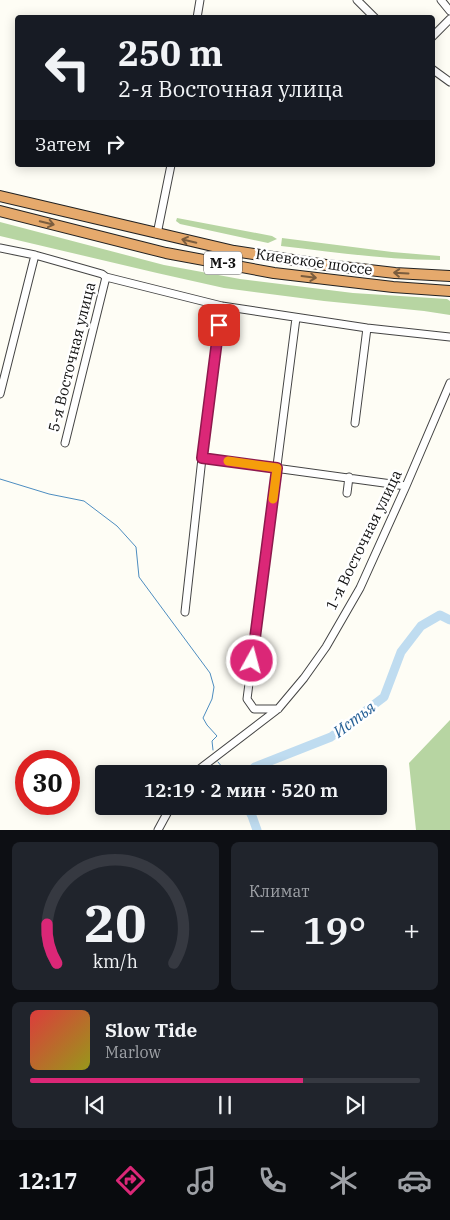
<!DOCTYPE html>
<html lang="ru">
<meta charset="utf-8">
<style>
body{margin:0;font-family:"IBM Plex Serif",serif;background:#20242c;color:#f1f3f6;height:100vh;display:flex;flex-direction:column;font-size:19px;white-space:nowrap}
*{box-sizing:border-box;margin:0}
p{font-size:16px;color:#9ea1a6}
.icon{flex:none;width:28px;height:28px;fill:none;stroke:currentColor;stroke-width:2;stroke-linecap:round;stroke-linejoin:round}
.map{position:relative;height:830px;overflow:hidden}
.side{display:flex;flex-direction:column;gap:12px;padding:12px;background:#0d0f14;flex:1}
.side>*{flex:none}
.banner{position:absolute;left:15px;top:15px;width:420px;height:152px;border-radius:5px;box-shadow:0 2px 12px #0003;background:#171b24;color:#f1f3f6;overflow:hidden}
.speed{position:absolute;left:15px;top:750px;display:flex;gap:10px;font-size:25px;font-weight:700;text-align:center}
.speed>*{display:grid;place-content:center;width:65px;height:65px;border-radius:50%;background:#171b24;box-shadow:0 2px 12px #0003;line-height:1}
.speed .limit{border:8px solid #d22;background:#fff;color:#111}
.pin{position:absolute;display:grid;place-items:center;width:42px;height:42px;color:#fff;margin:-21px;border-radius:10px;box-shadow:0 2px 8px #0006}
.me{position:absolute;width:55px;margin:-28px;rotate:7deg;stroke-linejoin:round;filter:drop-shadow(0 0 4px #0008)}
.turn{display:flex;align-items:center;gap:18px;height:105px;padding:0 20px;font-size:22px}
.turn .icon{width:65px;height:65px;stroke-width:2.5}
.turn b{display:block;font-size:35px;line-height:42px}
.then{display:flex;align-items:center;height:48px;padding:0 20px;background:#0003;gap:10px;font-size:19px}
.big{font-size:38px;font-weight:600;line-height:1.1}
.side .widget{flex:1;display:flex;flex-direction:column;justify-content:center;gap:8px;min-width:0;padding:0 18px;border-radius:8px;background:#20242c}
.side .dial{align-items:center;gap:0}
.dial svg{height:130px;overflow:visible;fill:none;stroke:#363941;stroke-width:7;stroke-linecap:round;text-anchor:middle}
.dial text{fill:#f1f3f6;stroke:none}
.song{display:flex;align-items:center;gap:15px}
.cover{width:60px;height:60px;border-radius:8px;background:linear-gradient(135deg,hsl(0 70% 55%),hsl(60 70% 35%))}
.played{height:5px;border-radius:2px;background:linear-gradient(90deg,#db2777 70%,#363941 70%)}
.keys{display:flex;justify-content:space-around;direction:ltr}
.heat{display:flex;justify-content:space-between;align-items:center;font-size:28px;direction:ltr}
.side .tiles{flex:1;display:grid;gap:12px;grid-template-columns:1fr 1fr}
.widget:last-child{grid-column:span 2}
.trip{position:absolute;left:95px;top:765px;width:292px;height:50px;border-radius:5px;background:#171b24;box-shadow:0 2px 12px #0003;font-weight:600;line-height:50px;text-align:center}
.menu{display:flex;height:80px;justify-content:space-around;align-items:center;background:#090b0e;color:#9ea1a6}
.menu .icon{width:35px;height:35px}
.menu .active{color:#db2777}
.menu b{font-size:22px;color:#f1f3f6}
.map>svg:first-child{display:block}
.forest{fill:#b7d5a2}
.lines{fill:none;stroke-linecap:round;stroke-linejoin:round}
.stream{stroke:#4d8dc0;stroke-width:1}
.river{stroke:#bfdcf0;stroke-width:9}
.minor-casing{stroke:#444;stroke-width:9}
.highway-casing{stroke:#222;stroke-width:12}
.minor{stroke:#fff;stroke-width:7}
.highway{stroke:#e5a96c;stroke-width:10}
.oneway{stroke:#7b5d3e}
.route-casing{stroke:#8e194d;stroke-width:12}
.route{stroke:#db2777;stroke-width:9}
.slow{stroke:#f59e0b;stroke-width:9}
.labels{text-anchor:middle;stroke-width:5;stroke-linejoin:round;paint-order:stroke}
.shield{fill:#fff;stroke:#585858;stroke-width:1}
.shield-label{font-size:14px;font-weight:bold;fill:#111}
.street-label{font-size:15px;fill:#111;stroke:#fff}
.water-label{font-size:16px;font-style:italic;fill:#266096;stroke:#fff}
</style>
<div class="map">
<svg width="450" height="830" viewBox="0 0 450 830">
<rect width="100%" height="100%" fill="#fefdf5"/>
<path class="forest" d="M 177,218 L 272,236 L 277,239 L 268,243 L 180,224 L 176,221 Z
M 0,222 L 164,265 L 240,279 L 353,293 L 447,299 L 450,301 L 450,315 L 424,311 L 324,301 L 224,288 L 157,273 L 0,236 Z
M 282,238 L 392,252 L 440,256 L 440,260 C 386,260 334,252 281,246 Z
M 450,720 L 450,830 L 416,830 L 409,763 Z"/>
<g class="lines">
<path class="stream" d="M 0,479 L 49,494 L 84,501 L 117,526 L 136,547 L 139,577 L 210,673 L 214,687 L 212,699 L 203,718 L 207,725 L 217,736 L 212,741 L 213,750
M 218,762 L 228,774"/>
<path class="river" d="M 247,774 L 255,767 L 331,737 L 384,697 L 401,652 L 421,626 L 440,615 L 450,620
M 247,806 L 252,816 L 257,830"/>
<defs>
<path id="minor" d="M 357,0 L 375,18
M 441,0 L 450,11
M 197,18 L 200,0
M 432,37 L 450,19
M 432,69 L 450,82
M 157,234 L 171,165
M 0,248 L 35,255 L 102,274 L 106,277 L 222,306 L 367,328 L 450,337
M 0,394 L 35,255
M 355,423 L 367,328
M 65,443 L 106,277
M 202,458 L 406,486
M 347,493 L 349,477
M 185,612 L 202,458 L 222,306
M 278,709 L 254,709 L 247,699 L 296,318
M 193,774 L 278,709 L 304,678 L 326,647 L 360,588 L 406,486 L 450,383
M 158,830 L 171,806"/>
<path id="highway" d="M 0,196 L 234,251 L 326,265 L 395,273 L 450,276
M 0,211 L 166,253 L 274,273 L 393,287 L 450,291"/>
</defs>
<use href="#minor" class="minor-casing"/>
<use href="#highway" class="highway-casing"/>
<use href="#minor" class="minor"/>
<use href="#highway" class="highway"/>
</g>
<defs><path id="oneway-shaft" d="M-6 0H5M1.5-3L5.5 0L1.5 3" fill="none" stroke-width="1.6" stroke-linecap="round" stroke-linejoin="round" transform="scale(1.25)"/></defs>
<g class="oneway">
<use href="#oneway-shaft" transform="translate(47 223) rotate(14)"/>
<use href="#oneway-shaft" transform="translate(189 241) rotate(-167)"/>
<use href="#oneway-shaft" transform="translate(401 273) rotate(-177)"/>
<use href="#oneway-shaft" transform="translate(309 277) rotate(7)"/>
</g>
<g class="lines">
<defs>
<path id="route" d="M 219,325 L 202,458 L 277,468 L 252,661"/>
</defs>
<use href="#route" class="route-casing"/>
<use href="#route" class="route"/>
<path class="slow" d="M 228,461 L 277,468 L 273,499"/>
</g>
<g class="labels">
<rect class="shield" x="204" y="251.5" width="38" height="23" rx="4"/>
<g class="shield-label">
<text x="223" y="268">М-3</text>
</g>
<g class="street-label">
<text transform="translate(314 262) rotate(8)" y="5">Киевское шоссе</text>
<text transform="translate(72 357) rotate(-76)" y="5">5-я Восточная улица</text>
<text transform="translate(364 540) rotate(-64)" y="5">1-я Восточная улица</text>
</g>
<g class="water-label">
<text transform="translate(354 719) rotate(-37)" y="6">Истья</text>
</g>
</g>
</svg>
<div class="speed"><div class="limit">30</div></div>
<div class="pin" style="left:219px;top:325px;background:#d93025"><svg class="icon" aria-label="arrive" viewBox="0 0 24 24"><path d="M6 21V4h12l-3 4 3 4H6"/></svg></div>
<svg class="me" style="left:252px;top:661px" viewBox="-20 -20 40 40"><circle r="17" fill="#db2777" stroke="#fff" stroke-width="3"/><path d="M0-11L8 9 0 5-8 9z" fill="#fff"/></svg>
<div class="trip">12:19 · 2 мин · 520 m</div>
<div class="banner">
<div class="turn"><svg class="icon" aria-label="left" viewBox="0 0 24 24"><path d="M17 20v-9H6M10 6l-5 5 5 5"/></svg><div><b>250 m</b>2-я Восточная улица</div></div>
<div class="then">Затем<svg class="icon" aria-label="right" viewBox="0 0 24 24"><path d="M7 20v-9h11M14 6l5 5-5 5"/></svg></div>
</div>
</div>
<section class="side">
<div class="tiles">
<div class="widget dial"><svg viewBox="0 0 100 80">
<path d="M14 69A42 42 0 1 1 86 69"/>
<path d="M14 69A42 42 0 0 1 8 45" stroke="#db2777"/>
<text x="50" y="56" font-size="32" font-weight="700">20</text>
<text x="50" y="72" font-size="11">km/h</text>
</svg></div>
<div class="widget"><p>Климат</p>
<div class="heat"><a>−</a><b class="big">19°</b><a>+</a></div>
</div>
<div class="widget">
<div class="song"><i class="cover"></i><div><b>Slow Tide</b><p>Marlow</p></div></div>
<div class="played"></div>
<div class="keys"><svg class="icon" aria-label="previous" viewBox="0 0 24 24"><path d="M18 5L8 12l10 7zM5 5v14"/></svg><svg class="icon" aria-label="pause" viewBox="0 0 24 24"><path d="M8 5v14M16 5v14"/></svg><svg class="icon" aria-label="next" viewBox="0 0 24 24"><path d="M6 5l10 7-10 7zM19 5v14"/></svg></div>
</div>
</div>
</section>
<nav class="menu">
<b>12:17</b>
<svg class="icon active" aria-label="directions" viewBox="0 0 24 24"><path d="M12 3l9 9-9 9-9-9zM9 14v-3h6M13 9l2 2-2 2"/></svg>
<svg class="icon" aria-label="music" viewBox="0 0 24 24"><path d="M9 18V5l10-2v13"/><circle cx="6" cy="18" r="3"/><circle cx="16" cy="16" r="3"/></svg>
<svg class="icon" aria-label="phone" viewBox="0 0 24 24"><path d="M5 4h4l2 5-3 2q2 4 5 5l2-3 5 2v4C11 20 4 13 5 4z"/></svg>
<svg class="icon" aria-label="climate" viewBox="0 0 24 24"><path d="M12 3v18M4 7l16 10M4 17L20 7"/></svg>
<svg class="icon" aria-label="car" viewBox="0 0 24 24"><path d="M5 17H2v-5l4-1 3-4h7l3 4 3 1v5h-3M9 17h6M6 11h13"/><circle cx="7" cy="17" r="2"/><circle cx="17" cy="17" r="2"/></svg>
</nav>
